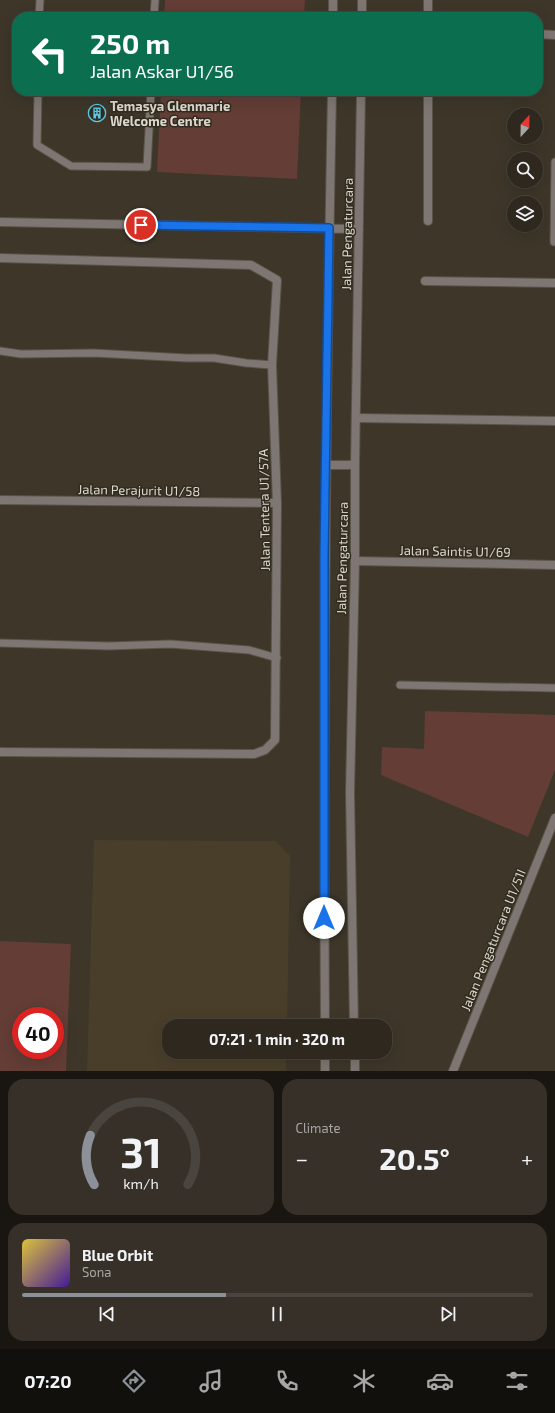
<!DOCTYPE html>
<meta charset="utf-8">
<style>
body{margin:0;font-family:"Exo 2",sans-serif;background:#363028;color:#f1f3f6;height:100vh;display:flex;flex-direction:column;font-size:15px;white-space:nowrap}
*{box-sizing:border-box;margin:0}
p{font-size:13px;color:#a7a6a4}
.icon{flex:none;width:22px;height:22px;fill:none;stroke:currentColor;stroke-width:2;stroke-linecap:round;stroke-linejoin:round}
.map{position:relative;height:1071px;overflow:hidden}
.side{display:flex;flex-direction:column;gap:8px;padding:8px;background:#191611;flex:1}
.side>*{flex:none}
.guide{position:absolute;left:12px;top:12px;width:531px;height:84px;border-radius:16px;box-shadow:0 4px 16px #0002,0 0 0 1px #49443d;background:#0b6e4f;color:#fff;overflow:hidden}
.needle{width:26px;rotate:22deg}
.fabs{position:absolute;left:507px;top:108px;display:grid;gap:8px}
.fabs a{display:grid;place-items:center;width:36px;height:36px;border-radius:50%;background:#2e281f;box-shadow:0 4px 16px #0002,0 0 0 1px #49443d;font-size:20px}
.speed{position:absolute;left:12px;top:1007px;display:flex;gap:8px;font-size:20px;font-weight:700;text-align:center}
.speed>*{display:grid;place-content:center;width:52px;height:52px;border-radius:50%;background:#2e281f;box-shadow:0 4px 16px #0002,0 0 0 1px #49443d;line-height:1}
.speed .limit{border:6px solid #d22;background:#fff;color:#111}
.pin{position:absolute;display:grid;place-items:center;width:34px;height:34px;color:#fff;margin:-17px;border:2px solid #fff;border-radius:50%;box-shadow:0 1px 4px #0007}
.me{position:absolute;width:44px;margin:-22px;rotate:0deg;stroke-linejoin:round;filter:drop-shadow(0 0 3px #0008)}
.turn{display:flex;align-items:center;gap:14px;height:84px;padding:0 12px;font-size:18px}
.turn .icon{width:52px;height:52px;stroke-width:2.5}
.turn b{display:block;font-size:28px;line-height:34px}
.big{font-size:30px;font-weight:700;line-height:1.1}
.side .card{flex:1;display:flex;flex-direction:column;justify-content:center;gap:6px;min-width:0;padding:0 14px;border-radius:16px;background:#363028}
.side .dial{align-items:center;gap:0}
.dial svg{height:104px;overflow:visible;fill:none;stroke:#49443d;stroke-width:7;stroke-linecap:round;text-anchor:middle}
.dial text{fill:#f1f3f6;stroke:none}
.song{display:flex;align-items:center;gap:12px}
.cover{width:48px;height:48px;border-radius:6px;background:linear-gradient(135deg,hsl(50 70% 55%),hsl(260 70% 35%))}
.played{height:4px;border-radius:2px;background:linear-gradient(90deg,#8c9099 40%,#49443d 40%)}
.keys{display:flex;justify-content:space-around;direction:ltr}
.heat{display:flex;justify-content:space-between;align-items:center;font-size:22px;direction:ltr}
.side .tiles{flex:1;display:grid;gap:8px;grid-template-columns:1fr 1fr}
.card:last-child{grid-column:span 2}
.trip{position:absolute;left:162px;top:1019px;width:230px;height:40px;border-radius:16px;background:#2e281f;box-shadow:0 4px 16px #0002,0 0 0 1px #49443d;font-weight:700;line-height:40px;text-align:center}
.tabs{display:flex;height:64px;justify-content:space-around;align-items:center;background:#12100c;color:#a7a6a4}
.tabs .icon{width:28px;height:28px}
.tabs .active{color:#8c9099}
.tabs b{font-size:18px;color:#f1f3f6}
.map>svg:first-child{display:block}
.built{fill:#483e2a}
.green{fill:#633d36;fill-rule:evenodd}
.lines{fill:none;stroke-linecap:round;stroke-linejoin:round}
.service-casing{stroke:#5a5347;stroke-width:9}
.minor-casing{stroke:#5a5347;stroke-width:10}
.tertiary-casing{stroke:#5a5347;stroke-width:10}
.service{stroke:#7d7672;stroke-width:7}
.minor{stroke:#7d7672;stroke-width:8}
.tertiary{stroke:#7d7672;stroke-width:8}
.route-casing{stroke:#114b97;stroke-width:10}
.route{stroke:#1a73e8;stroke-width:7}
.labels{text-anchor:middle;stroke-width:3;stroke-linejoin:round;paint-order:stroke}
.poi-label{font-size:13px;font-weight:bold;fill:#dcd8d0;stroke:#322c1f;text-anchor:start}
.street-label{font-size:13px;fill:#dcd8d0;stroke:#322c1f}
</style>
<div class="map">
<svg width="555" height="1071" viewBox="0 0 555 1071">
<rect width="100%" height="100%" fill="#3d3629"/>
<path class="built" d="M 94,840 L 276,841 L 290,856 L 287,1026 L 169,1026 L 169,1052 L 286,1052 L 286,1071 L 87,1071 Z"/>
<path class="green" d="M 165,0 L 305,0 L 304,17 L 164,17 Z
M 161,91 L 301,91 L 297,179 L 157,172 Z
M 425,711 L 555,715 L 555,770 L 528,837 L 381,775 L 382,747 L 424,749 Z
M 0,941 L 71,944 L 66,1071 L 0,1071 ZM 21,1016 L 55,1016 L 55,1050 L 21,1050 Z"/>
<g class="lines">
<defs>
<path id="service" d="M 39,17 L 40,0
M 154,17 L 155,0
M 38,91 L 37,145 L 71,166 L 147,167 L 151,91
M 554,242 L 555,162
M 0,351 L 21,354 L 94,353 L 187,358 L 214,358 L 246,363 L 272,365
M 0,643 L 109,646 L 170,644 L 249,650 L 277,658
M 400,685 L 555,688"/>
<path id="minor" d="M 428,17 L 428,0
M 538,34 L 555,35
M 428,221 L 428,91
M 0,258 L 251,265 L 277,280 L 272,365 L 277,503 L 275,740 L 265,750 L 254,754 L 0,752
M 425,281 L 555,283
M 356,418 L 555,421
M 0,500 L 277,503
M 355,561 L 555,565
M 453,1071 L 555,818"/>
<path id="tertiary" d="M 333,17 L 333,0
M 362,17 L 362,0
M 0,222 L 359,229
M 326,465 L 355,465
M 325,1026 C 323,714 326,403 332,91
M 354,1026 L 350,792 L 355,561 L 355,465 L 361,91
M 325,1052 L 325,1071
M 355,1052 L 355,1071"/>
</defs>
<use href="#service" class="service-casing"/>
<use href="#minor" class="minor-casing"/>
<use href="#tertiary" class="tertiary-casing"/>
<use href="#service" class="service"/>
<use href="#minor" class="minor"/>
<use href="#tertiary" class="tertiary"/>
</g>
<g class="lines">
<defs>
<path id="route" d="M 141,225 L 329,228 L 324,558 L 324,918"/>
</defs>
<use href="#route" class="route-casing"/>
<use href="#route" class="route"/>
</g>
<defs>
<symbol id="building-ring" viewBox="-11 -11 22 22"><circle r="9.5" fill="#322c1f" stroke="#59c8e5" stroke-width="1.5"/><path d="M-4-6H4V6H1V3H-1V6H-4ZM-2.5-4.3h1.7v1.8h-1.7ZM.8-4.3h1.7v1.8H.8ZM-2.5-1h1.7V.8h-1.7ZM.8-1h1.7V.8H.8Z" fill="#59c8e5"/></symbol>
</defs>
<g fill-rule="evenodd">
<use href="#building-ring" x="87" y="103" width="20" height="20"/>
</g>
<g class="labels">
<g class="poi-label">
<text x="110" y="111">Temasya Glenmarie<tspan x="110" dy="15">Welcome Centre</tspan></text>
</g>
<g class="street-label">
<text transform="translate(347 234) rotate(-89)" y="5">Jalan Pengaturcara</text>
<text transform="translate(139 490) rotate(1)" y="5">Jalan Perajurit U1/58</text>
<text transform="translate(264 510) rotate(-91)" y="5">Jalan Tentera U1/57A</text>
<text transform="translate(455 551) rotate(1)" y="5">Jalan Saintis U1/69</text>
<text transform="translate(342 558) rotate(-89)" y="5">Jalan Pengaturcara</text>
<text transform="translate(493 940) rotate(-68)" y="5">Jalan Pengaturcara U1/51I</text>
</g>
</g>
</svg>
<div class="fabs">
<a><svg class="needle" viewBox="-14 -14 28 28"><path d="M0-13l5 13h-10z" fill="#e53935"/><path d="M0 13l5-13h-10z" fill="#a7a6a4"/></svg></a>
<a><svg class="icon" aria-label="search" viewBox="0 0 24 24"><circle cx="10" cy="10" r="6"/><path d="M15 15l6 6"/></svg></a>
<a><svg class="icon" aria-label="layers" viewBox="0 0 24 24"><path d="M12 4l9 5-9 5-9-5zM3 14l9 5 9-5"/></svg></a>
</div>
<div class="speed"><div class="limit">40</div></div>
<div class="pin" style="left:141px;top:225px;background:#d93025"><svg class="icon" aria-label="arrive" viewBox="0 0 24 24"><path d="M6 21V4h12l-3 4 3 4H6"/></svg></div>
<svg class="me" style="left:324px;top:918px" viewBox="-20 -20 40 40"><circle r="19" fill="#fff"/><path d="M0-13L10 11 0 6-10 11z" fill="#1a73e8"/></svg>
<div class="trip">07:21 · 1 min · 320 m</div>
<div class="guide">
<div class="turn"><svg class="icon" aria-label="left" viewBox="0 0 24 24"><path d="M17 20v-9H6M10 6l-5 5 5 5"/></svg><div><b>250 m</b>Jalan Askar U1/56</div></div>
</div>
</div>
<section class="side">
<div class="tiles">
<div class="card dial"><svg viewBox="0 0 100 80">
<path d="M14 69A42 42 0 1 1 86 69"/>
<path d="M14 69A42 42 0 0 1 11 31" stroke="#8c9099"/>
<text x="50" y="56" font-size="32" font-weight="700">31</text>
<text x="50" y="72" font-size="11">km/h</text>
</svg></div>
<div class="card"><p>Climate</p>
<div class="heat"><a>−</a><b class="big">20.5°</b><a>+</a></div>
</div>
<div class="card">
<div class="song"><i class="cover"></i><div><b>Blue Orbit</b><p>Sona</p></div></div>
<div class="played"></div>
<div class="keys"><svg class="icon" aria-label="previous" viewBox="0 0 24 24"><path d="M18 5L8 12l10 7zM5 5v14"/></svg><svg class="icon" aria-label="pause" viewBox="0 0 24 24"><path d="M8 5v14M16 5v14"/></svg><svg class="icon" aria-label="next" viewBox="0 0 24 24"><path d="M6 5l10 7-10 7zM19 5v14"/></svg></div>
</div>
</div>
</section>
<nav class="tabs">
<b>07:20</b>
<svg class="icon active" aria-label="directions" viewBox="0 0 24 24"><path d="M12 3l9 9-9 9-9-9zM9 14v-3h6M13 9l2 2-2 2"/></svg>
<svg class="icon" aria-label="music" viewBox="0 0 24 24"><path d="M9 18V5l10-2v13"/><circle cx="6" cy="18" r="3"/><circle cx="16" cy="16" r="3"/></svg>
<svg class="icon" aria-label="phone" viewBox="0 0 24 24"><path d="M5 4h4l2 5-3 2q2 4 5 5l2-3 5 2v4C11 20 4 13 5 4z"/></svg>
<svg class="icon" aria-label="climate" viewBox="0 0 24 24"><path d="M12 3v18M4 7l16 10M4 17L20 7"/></svg>
<svg class="icon" aria-label="car" viewBox="0 0 24 24"><path d="M5 17H2v-5l4-1 3-4h7l3 4 3 1v5h-3M9 17h6M6 11h13"/><circle cx="7" cy="17" r="2"/><circle cx="17" cy="17" r="2"/></svg>
<svg class="icon" aria-label="filters" viewBox="0 0 24 24"><path d="M4 7h16M4 17h16"/><circle cx="9" cy="7" r="2"/><circle cx="15" cy="17" r="2"/></svg>
</nav>
